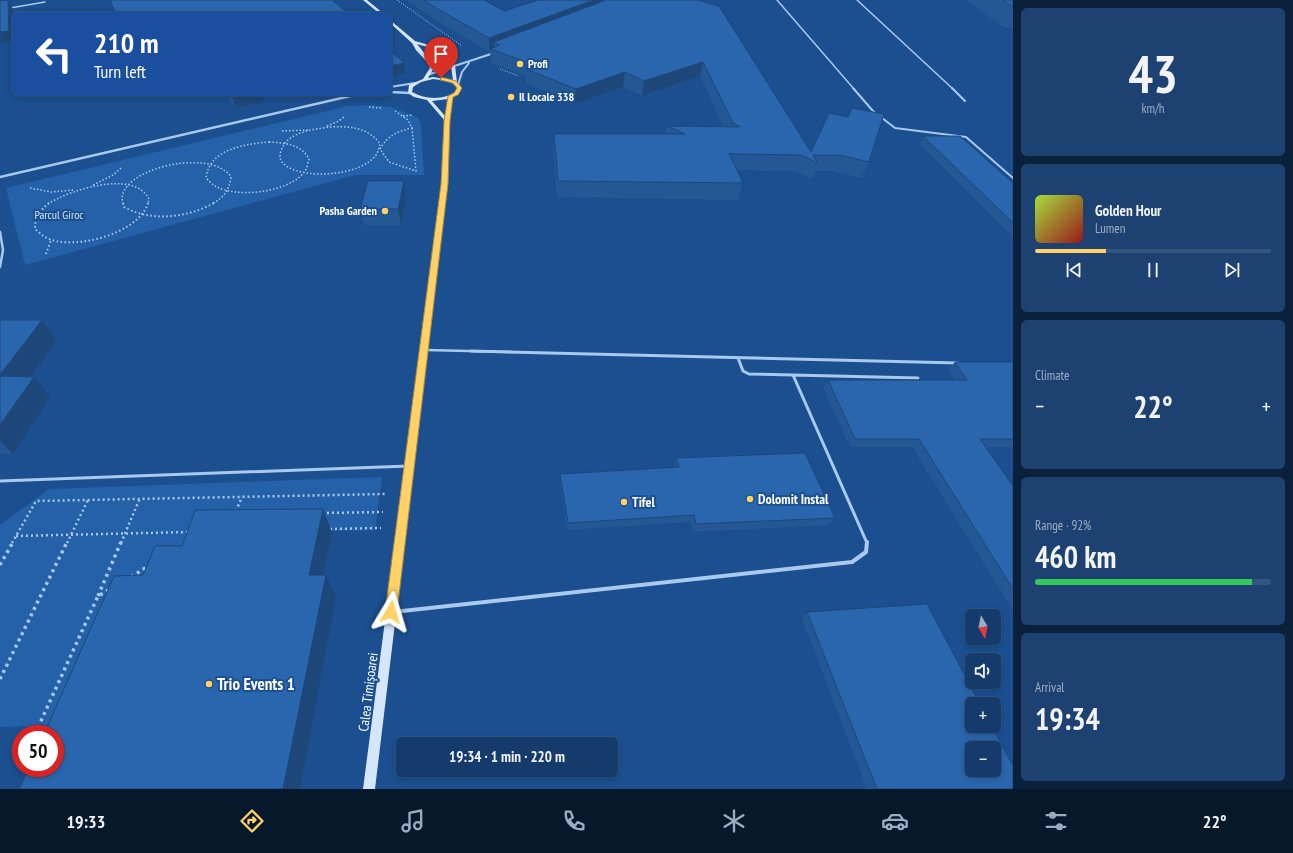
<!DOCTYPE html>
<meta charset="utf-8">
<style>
body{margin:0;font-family:"PT Sans Narrow",sans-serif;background:#1d4271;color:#f1f3f6;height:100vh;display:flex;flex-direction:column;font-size:15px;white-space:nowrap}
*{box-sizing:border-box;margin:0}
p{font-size:13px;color:#9dadc1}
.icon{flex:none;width:22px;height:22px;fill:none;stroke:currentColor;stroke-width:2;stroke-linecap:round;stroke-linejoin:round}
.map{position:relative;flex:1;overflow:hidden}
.sheet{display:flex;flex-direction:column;gap:8px;padding:8px;background:#0b203b;width:280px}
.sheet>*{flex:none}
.banner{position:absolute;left:12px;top:12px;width:380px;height:84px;border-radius:6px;box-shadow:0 2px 6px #0003,0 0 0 1px #33557e;background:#1a4fa0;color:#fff;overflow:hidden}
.needle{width:26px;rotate:170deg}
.fabs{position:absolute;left:965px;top:609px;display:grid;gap:8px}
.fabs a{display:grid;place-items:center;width:36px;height:36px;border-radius:6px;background:#143b6b;box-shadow:0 2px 6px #0003,0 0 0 1px #33557e;font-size:20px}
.speed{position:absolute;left:12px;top:725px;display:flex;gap:8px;font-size:20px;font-weight:700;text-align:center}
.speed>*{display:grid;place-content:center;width:52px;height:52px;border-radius:50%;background:#143b6b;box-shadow:0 2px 6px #0003,0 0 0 1px #33557e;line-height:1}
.speed .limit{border:6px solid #d22;background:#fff;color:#111}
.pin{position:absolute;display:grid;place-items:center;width:34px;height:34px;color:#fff;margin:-41px -17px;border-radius:50% 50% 50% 0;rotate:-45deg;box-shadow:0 0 4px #0007}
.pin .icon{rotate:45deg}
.me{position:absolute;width:44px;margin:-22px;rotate:7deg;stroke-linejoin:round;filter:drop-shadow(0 0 3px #0008)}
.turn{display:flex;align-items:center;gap:14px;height:84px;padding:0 16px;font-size:18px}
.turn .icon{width:52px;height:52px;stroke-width:2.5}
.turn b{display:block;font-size:28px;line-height:34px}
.big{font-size:30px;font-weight:800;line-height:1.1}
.sheet .tile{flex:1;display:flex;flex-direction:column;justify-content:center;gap:6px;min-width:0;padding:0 14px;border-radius:6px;background:#1d4271}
.sheet .dial{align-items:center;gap:0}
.dial b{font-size:52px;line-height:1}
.song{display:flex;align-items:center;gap:12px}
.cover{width:48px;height:48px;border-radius:6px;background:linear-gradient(135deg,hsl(80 70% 55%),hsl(0 70% 35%))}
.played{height:4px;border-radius:2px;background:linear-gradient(90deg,#ffd166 30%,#33557e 30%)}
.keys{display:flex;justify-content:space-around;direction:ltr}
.heat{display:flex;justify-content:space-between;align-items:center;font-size:22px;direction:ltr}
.charge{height:6px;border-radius:3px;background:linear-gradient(90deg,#34c759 92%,#33557e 0)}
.trip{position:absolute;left:396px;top:737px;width:222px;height:40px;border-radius:6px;background:#143b6b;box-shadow:0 2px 6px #0003,0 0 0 1px #33557e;font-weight:800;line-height:40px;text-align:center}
.dock{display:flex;height:64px;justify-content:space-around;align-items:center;background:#08182b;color:#9dadc1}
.dock .icon{width:28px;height:28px}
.dock .active{color:#ffd166}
.dock b{font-size:18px;color:#f1f3f6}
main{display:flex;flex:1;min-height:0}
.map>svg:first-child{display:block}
.green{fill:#2461a8}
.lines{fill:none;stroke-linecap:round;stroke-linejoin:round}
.path-far4{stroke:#a9c9ee;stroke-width:1;stroke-dasharray:1 1.5;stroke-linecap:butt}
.path-far3{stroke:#a9c9ee;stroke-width:1.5;stroke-dasharray:1.5 2;stroke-linecap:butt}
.path-far2{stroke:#a9c9ee;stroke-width:2;stroke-dasharray:1.5 2.5;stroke-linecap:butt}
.path-far1{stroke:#a9c9ee;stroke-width:2.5;stroke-dasharray:2 3;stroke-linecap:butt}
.path{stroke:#a9c9ee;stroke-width:3.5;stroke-dasharray:3 4;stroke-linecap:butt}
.service-far4{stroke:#a9c9ee;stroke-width:1.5}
.service-far3{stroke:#a9c9ee;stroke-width:2}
.service-far2{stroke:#a9c9ee;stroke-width:2.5}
.service-far1{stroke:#a9c9ee;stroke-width:3}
.service{stroke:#a9c9ee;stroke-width:4}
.minor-far1{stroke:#a9c9ee;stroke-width:2}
.minor{stroke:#a9c9ee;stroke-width:2.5}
.secondary{fill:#d6e6fa;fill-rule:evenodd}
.wall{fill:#245895}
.shaded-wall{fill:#1d4779}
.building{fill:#2a66ad;stroke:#1d4779;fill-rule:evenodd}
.route{fill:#ffd166;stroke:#a68842}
.poi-dot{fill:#ffd166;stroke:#1b4f8f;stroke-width:1.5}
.labels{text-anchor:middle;stroke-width:4;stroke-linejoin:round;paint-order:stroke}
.far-poi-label{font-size:12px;font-weight:bold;fill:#fff;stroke:#1b4f8f;text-anchor:start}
.far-park-label{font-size:12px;fill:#cfe3fa;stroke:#1b4f8f}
.poi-label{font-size:14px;font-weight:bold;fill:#fff;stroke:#1b4f8f;text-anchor:start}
.street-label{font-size:14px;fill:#fff;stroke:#1b4f8f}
.near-poi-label{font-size:17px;font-weight:bold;fill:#fff;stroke:#1b4f8f;text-anchor:start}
</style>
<main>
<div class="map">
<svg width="1013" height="789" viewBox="0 0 1013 789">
<rect width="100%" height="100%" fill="#1b4f8f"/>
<path class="green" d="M 374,105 L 390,107 L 418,117 L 421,126 L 424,175 L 355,175 L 25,265 L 6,188 L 348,106 Z
M 382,477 L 375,530 L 210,533 L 74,725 L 0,727 L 0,525 L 49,489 Z"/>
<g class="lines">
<path class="path-far4" d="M 397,0 L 462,46
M 500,69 L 519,76"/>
<path class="path-far3" d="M 369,107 L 382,108
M 395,111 L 408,120 L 412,128
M 403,116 L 413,115
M 327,126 L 339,121 L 345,116
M 330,127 C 349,126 368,127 380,144 C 379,148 378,152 376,155 C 361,176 304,180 285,165 C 280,161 279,157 281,151 C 286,132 314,129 330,127 Z
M 412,128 L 416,171 L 389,162 L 380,149 C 387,136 398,131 412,128 Z
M 282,131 L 309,130
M 269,142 C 285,143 301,144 309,159 C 308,163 307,168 305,171 C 291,192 237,199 215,186 C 212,184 209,181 206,178 C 209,149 245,144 269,142 Z
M 93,185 L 113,175 L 121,168
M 30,188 L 51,192 L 73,190
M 48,204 C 69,190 134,169 149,199 L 148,204
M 123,204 C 112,170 211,146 231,177 C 229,191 224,197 212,204"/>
<path class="path-far2" d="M 49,203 C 40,211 35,216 35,229 C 38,231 41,235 45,237 C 71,252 139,234 148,203
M 123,203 L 124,207 C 151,222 187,218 214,203
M 46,254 L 51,240"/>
<path class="path-far1" d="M 236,511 L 242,497
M 322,513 L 383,512
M 330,529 L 381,528
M 16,536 L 189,532
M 12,543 L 36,501 L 385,494
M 67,543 L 88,500
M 121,543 L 140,498"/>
<path class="path" d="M 0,565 L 13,542
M 131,577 L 147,567
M 98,596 L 121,542
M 0,679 L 67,542
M 35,734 L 98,596 L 109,590"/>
<path class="service-far4" d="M 777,0 L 854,89
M 857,0 L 953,89
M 10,8 L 45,2"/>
<path class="service-far3" d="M 853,88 L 873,111 L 895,128 L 966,137 L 1013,178
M 952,88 L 965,101"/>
<path class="service-far2" d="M 0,232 L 3,250 L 0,267
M 426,350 L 512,352"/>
<path class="service-far1" d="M 471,351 L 958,363
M 738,358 L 743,371 L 749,374 L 918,378
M 793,375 L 867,543
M 0,481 L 409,466"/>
<path class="service" d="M 393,612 L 852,562 L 866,552 L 867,542"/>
<path class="minor-far1" d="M 430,74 L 494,53
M 458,85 L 462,72 L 469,63
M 390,87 L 415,83"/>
<path class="minor" d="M 390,92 L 410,93
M 0,177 L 359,94"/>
<path class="secondary" d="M 363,0 L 367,0 L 384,14 L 380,14 Z
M 390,20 L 415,41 L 429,45 L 455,65 L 457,83 L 460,85 L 461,91 L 453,97 L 449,121 L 448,184 L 375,789 L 363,789 L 442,184 L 445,121 L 427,100 L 414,97 L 408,93 L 409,85 L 423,79 L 430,68 L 427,62 L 416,50 L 412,43 L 390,23 ZM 417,44 L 427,47 L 451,66 L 453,80 L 433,77 L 428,78 L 434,68 L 430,60 ZM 433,79 L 448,81 L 456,86 L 457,91 C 444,100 426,100 412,92 L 413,87 L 421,82 ZM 448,99 L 445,116 L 432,101 Z"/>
</g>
<path class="wall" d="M 407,0 L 484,0 L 504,11 L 697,0 L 811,152 L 829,113 L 869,162 L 861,178 L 832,171 L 815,171 L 812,179 L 795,171 L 737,170 L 743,183 L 738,200 L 557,197 L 553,150 L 554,134 L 665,134 L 667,126 L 723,126 L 700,76 L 642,96 L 623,87 L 574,104 L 526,83 L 526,76 L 491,63 L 490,51 L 489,52 L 437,21 Z
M 966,0 L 1013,0 L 1013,28 L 1005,28 Z
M 225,94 L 272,94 L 263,96 L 264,102 L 236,108 Z
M 923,136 L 1013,183 L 1013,237 L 919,144 Z
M 406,197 L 401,225 L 364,225 L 360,209 Z
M 0,320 L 42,320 L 57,341 L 31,377 L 50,397 L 13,454 L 0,454 Z
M 955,362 L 1013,362 L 1013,447 L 986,447 L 1013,486 L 1013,611 L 912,447 L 850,447 L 823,388 L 828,380 L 955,380 L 948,370 Z
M 676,458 L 835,518 L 829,525 L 693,532 L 690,522 L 567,530 L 560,482 L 560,474 L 674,467 L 674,466 Z
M 807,612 L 1013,789 L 867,789 L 802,619 Z"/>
<path class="shaded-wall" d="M 8,0 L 13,9 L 14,41 L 0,43 L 0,32 Z
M 594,0 L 627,0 L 500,45 L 494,42 L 494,50 L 490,49 L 490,51 L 489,52 L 489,38 Z
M 703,62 L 700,76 L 642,96 L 644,81 Z
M 404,63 L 405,74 L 390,77 L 390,66 Z
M 625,72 L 623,87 L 574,104 L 576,89 Z
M 249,94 L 272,94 L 263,96 L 264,102 L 236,108 L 233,98 Z
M 404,181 L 406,197 L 401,225 L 398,209 Z
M 42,320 L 57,341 L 16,397 L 0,378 L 0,375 Z
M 34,377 L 50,397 L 13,454 L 0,441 L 0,425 Z
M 323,509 L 332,532 L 319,596 L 309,575 Z
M 326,575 L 336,596 L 300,789 L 283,789 Z"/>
<path class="building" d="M 8,0 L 9,31 L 0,32 L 0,1 Z
M 110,0 L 332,0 L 349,14 L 116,14 Z
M 424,0 L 484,0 L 504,11 L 538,0 L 594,0 L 489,38 L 436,8 Z
M 606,0 L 697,0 L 719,6 L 811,152 L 829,113 L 848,117 L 852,108 L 884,114 L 869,162 L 839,155 L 813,155 L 818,163 L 801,155 L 733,154 L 729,153 L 743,183 L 558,181 L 554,134 L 685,134 L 667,126 L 740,127 L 733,123 L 703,62 L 644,81 L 625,72 L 576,89 L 526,69 L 535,65 L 490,49 L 500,45 L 494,42 Z
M 1003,0 L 1013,0 L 1013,7 Z
M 390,50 L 404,63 L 390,66 Z
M 230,94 L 249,94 L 233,98 Z
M 923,136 L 960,136 L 1013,183 L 1013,223 Z
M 368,181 L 404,181 L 398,209 L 360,209 Z
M 0,320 L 42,320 L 0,375 Z
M 955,362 L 1013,362 L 1013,439 L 980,439 L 1013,486 L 1013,589 L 919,439 L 855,439 L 828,380 L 967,380 Z
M 0,376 L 34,377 L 0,425 Z
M 805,453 L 835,518 L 696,524 L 694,515 L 568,523 L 560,474 L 679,467 L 676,458 Z
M 323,509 L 309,575 L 326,575 L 283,789 L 19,789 L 29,768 L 55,768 L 55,734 L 44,734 L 114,576 L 143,575 L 155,546 L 182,546 L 195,510 Z
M 927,604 L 980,704 L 972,704 L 972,726 L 992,726 L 1013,766 L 1013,789 L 877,789 L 807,612 ZM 972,748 L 994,748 L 994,770 L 972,770 Z"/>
<path class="route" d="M 441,77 L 456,81 L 462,88 L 458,95 L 453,97 L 450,121 L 448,184 L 397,612 L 396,616 L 391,618 L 387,616 L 385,612 L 441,184 L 444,121 L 448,96 L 454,93 L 457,88 L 453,83 L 440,80 Z"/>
<g class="poi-dot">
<circle cx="520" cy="64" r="4"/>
<circle cx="511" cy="97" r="4"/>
<circle cx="385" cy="211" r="4"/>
<circle cx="750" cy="499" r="4"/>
<circle cx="624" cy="502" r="4"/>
<circle cx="209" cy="684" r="4"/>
</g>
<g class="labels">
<g class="far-poi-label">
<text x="528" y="68">Profi</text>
<text x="519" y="101">Il Locale 338</text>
<text x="377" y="215" text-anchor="end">Pasha Garden</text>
</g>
<g class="far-park-label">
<text x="59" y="219">Parcul Giroc</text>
</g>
<g class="poi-label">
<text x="758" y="504">Dolomit Instal</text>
<text x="632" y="507">Tifel</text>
</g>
<g class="street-label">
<text transform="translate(368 692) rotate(-83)" y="5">Calea Timișoarei</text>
</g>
<g class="near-poi-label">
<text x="217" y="690">Trio Events 1</text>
</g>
</g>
</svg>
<div class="fabs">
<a><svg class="needle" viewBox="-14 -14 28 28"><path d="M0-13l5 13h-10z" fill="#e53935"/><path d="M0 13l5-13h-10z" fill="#9dadc1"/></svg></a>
<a><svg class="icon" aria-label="sound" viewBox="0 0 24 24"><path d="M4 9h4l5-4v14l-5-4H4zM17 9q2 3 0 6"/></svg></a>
<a>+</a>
<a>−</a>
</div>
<div class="speed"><div class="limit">50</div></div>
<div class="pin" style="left:441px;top:78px;background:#d93025"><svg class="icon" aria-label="arrive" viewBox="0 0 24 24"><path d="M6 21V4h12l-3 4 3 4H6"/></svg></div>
<svg class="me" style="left:391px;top:612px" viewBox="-20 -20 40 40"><path d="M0-17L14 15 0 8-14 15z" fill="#ffd166" stroke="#fff" stroke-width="4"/></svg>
<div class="trip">19:34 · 1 min · 220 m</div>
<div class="banner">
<div class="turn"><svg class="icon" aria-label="left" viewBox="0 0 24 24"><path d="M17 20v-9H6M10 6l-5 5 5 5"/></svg><div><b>210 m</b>Turn left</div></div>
</div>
</div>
<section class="sheet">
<div class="tile dial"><b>43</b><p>km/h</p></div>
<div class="tile">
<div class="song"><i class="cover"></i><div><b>Golden Hour</b><p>Lumen</p></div></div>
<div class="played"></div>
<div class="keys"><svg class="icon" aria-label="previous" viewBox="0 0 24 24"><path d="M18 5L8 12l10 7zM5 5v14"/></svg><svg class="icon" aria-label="pause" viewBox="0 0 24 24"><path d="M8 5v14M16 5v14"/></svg><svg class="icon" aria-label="next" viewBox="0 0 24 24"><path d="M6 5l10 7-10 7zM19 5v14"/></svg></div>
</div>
<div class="tile"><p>Climate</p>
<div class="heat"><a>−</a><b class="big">22°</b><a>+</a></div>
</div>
<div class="tile"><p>Range · 92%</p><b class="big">460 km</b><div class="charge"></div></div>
<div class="tile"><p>Arrival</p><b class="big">19:34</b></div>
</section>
</main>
<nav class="dock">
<b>19:33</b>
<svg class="icon active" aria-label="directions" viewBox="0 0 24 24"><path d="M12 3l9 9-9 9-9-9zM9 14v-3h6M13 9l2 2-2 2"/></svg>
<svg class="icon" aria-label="music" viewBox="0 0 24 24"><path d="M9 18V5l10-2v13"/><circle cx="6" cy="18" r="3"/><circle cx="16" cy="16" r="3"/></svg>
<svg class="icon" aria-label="phone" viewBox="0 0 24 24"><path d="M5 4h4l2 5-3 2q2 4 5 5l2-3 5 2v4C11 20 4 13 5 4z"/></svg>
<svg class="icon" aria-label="climate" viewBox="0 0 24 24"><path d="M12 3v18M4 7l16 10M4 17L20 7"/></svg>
<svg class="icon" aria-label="car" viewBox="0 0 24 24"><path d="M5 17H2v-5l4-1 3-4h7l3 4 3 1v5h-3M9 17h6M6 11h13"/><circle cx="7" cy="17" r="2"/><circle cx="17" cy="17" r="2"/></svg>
<svg class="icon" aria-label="filters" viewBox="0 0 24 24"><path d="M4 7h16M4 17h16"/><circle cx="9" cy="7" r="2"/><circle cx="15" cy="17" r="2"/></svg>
<b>22°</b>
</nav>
